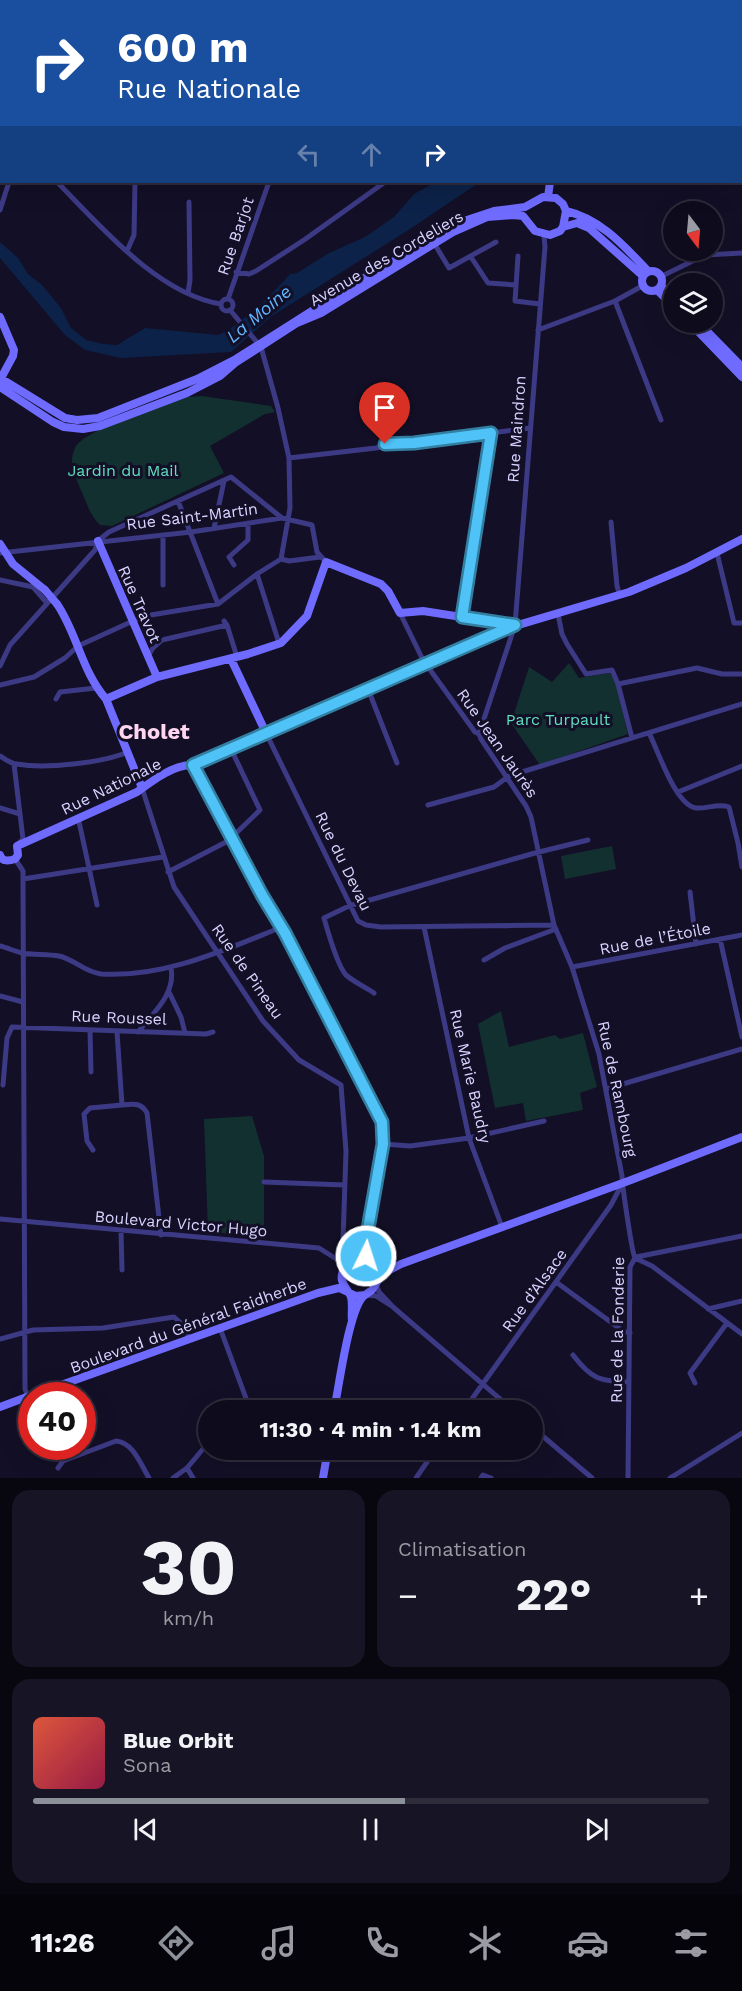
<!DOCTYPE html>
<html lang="fr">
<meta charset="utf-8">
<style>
body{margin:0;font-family:"Work Sans",sans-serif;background:#171425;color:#f1f3f6;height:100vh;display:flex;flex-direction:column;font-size:22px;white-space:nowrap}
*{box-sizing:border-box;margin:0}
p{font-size:20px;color:#9b9ba3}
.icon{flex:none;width:33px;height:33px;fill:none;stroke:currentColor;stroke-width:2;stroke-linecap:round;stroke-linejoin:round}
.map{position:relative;height:1478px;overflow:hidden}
.side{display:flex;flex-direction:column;gap:12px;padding:12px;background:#08060f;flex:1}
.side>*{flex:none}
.hud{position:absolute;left:0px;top:0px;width:742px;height:183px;box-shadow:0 6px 24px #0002,0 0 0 2px #2e2b3b;background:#1a4fa0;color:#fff;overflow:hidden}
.needle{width:39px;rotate:164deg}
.tools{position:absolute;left:663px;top:201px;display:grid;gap:12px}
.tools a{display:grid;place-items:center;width:60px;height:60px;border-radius:50%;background:#0e0b1c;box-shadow:0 6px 24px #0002,0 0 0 2px #2e2b3b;font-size:30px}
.speed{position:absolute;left:18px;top:1382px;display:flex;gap:12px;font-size:30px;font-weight:700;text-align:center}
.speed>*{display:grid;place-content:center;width:78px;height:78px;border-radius:50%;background:#0e0b1c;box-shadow:0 6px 24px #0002,0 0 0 2px #2e2b3b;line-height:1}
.speed .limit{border:9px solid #d22;background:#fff;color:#111}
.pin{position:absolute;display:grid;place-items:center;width:51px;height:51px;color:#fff;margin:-62px -26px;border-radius:50% 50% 50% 0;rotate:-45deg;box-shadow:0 0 6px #0007}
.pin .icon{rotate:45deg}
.me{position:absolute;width:66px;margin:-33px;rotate:4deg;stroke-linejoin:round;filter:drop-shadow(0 0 4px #0008)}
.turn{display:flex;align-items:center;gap:21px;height:126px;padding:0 18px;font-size:27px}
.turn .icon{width:78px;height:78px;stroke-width:2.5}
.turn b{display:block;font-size:42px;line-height:51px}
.lanes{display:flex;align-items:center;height:57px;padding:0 18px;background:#0003;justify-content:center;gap:30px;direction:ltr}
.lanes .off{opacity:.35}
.big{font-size:45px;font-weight:700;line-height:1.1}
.side .widget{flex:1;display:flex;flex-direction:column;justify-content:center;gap:9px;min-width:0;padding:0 21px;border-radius:18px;background:#171425}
.side .dial{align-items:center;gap:0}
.dial b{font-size:78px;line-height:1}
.song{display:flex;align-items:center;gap:18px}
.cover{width:72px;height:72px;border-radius:9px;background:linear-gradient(135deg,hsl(10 70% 55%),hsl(340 70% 35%))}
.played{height:6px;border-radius:3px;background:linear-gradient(90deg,#8c9099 55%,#2e2b3b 55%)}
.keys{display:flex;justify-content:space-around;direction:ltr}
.heat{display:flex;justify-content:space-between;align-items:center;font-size:33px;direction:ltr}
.side .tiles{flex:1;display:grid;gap:12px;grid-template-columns:1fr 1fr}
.widget:last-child{grid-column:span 2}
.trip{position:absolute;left:198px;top:1400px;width:345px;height:60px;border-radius:30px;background:#0e0b1c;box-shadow:0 6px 24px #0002,0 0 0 2px #2e2b3b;font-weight:700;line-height:60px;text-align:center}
.tabs{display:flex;height:96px;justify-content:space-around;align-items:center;background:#06040b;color:#9b9ba3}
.tabs .icon{width:42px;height:42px}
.tabs .selected{color:#8c9099}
.tabs b{font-size:27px;color:#f1f3f6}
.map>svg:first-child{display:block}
.green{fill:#12302f}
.water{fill:#0c2248}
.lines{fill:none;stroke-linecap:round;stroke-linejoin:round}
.street{stroke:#3d3a85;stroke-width:5}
.secondary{stroke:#6f6bff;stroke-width:8}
.secondary-bridge{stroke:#6f6bff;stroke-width:8}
.route-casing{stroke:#337fa1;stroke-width:15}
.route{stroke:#4fc3f7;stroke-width:10}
.labels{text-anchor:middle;stroke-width:6;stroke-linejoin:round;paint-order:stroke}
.street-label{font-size:16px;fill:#d9d4ff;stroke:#130f26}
.park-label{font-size:16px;fill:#5fe0c0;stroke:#130f26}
.water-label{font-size:18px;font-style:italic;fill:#62b6ff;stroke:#130f26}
.district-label{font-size:22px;font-weight:bold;fill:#ffd6f0;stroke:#130f26}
</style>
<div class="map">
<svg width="742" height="1478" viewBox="0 0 742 1478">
<rect width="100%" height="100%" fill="#130f26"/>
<path class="green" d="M 202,396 L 271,406 L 275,412 L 265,414 L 210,446 L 224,473 L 112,526 L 100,525 C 90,516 86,501 80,488 C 75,475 68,463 75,448 C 84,429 165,405 188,397 Z
M 569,663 L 579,678 L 610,673 L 616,684 L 628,734 L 540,765 L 511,723 L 529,667 L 552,682 Z
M 612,846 L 616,869 L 565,879 L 561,856 Z
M 501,1011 L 509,1047 L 555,1035 L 560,1039 L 583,1033 L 597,1087 L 580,1093 L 583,1110 L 526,1121 L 523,1103 L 495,1108 L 478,1024 Z
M 252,1116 L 264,1156 L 264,1236 L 208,1232 L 204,1119 Z"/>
<path class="water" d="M 436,182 L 480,182 L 410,229 L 272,316 L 231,352 L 121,358 L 85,350 L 65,335 L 0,258 L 0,242 L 18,258 L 28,274 L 42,285 L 61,308 L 71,328 L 86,340 L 103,344 L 117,345 L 145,328 L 218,335 C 236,329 277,290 290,274 L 297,273 L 329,253 L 365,237 L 394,217 L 414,194 Z"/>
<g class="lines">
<path class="street" d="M 38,0 L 40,2
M 274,0 L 275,2
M 140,2 L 140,0
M 333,2 L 334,0
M 741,15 L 742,14
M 0,36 L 2,38
M 741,54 L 742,58
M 741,91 L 742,91
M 0,125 L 2,126
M 0,151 L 2,151
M 57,182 C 100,225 157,294 221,304
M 0,210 L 9,182
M 434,243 L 449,268 L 496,242
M 127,251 L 134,235 L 135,182
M 518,256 L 515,301 L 540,304
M 471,257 L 488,283 L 516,285
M 236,272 L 249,274 L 256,271 L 304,240 L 385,182
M 662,276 L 705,255 L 742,253
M 188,293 L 190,280 L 189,202
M221 305a6 6 0 1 1 12 0a6 6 0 1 1-12 0Z
M 228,299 L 269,182
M 615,301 L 661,420
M 230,310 L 261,347 L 278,408 L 289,458 L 290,508 L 281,559
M 538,330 L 615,301 L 644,285
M 289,458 L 376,448 L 400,442 L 414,443 L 530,428
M 178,501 L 218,604
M 611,522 L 617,586 L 620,596
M 214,528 L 224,481
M 163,535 L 163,585
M 99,540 L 109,532 L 231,477 L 282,518
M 0,553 L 191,532 L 282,518 L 312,525 L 317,552 L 326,562
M 717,553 L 734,623 L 742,623
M 234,565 L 229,557 L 248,540 L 248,523
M 257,574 L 278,640 L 281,643
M 0,580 L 33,587 L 47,603
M 400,613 L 423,660 L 475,732 L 479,734 L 481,739 L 526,806 L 531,817 L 554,925 L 572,967 L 599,1054 L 622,1176 C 622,1184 632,1253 635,1258 L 630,1267 L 628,1478
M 558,614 L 562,634 L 567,644 L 586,674 L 612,670 L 618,684 L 632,738
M 462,617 L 491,433
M 224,621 L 227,625 L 237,657
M 148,656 L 153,648 L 162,640 L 227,625
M 0,666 L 10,645 L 95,550 L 98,541
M 618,684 L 697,668 L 722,674 L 742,674
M 0,685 L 34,677 L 65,658 L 78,646 L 133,621 L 151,615 L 218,604 L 257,574 L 281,559 L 289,561 L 320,557
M 368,689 L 397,763
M 56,699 L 60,692 L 96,688
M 266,733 L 358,921 L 366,925 L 381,927 L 554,925
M 649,733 C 658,750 675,805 696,808 C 707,809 718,803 729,807 L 738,843 L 742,867
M 479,734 L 515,625 L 545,247 L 544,235
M 0,756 C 5,759 11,764 17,764 C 45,769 102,763 128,752
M 14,764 L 23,839 L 18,844
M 142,788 L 174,887 L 263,1021 L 299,1060 L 341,1085 L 346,1151 L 343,1241 L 345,1247
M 678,792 L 742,766
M 428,805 L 494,787 L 509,776 L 742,704
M 0,808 L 20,814
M 78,817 L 97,905
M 15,859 L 23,871 L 23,879 L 25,1389 L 32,1408
M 168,872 L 228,841 L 260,810 L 231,749
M 23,879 L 163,857
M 690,892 L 696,944
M 424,927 L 469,1138 L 502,1227
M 720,939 L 742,1037
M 0,946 C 7,948 15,951 22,953 C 34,955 47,954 59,956 C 74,959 84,972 101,974 C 164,978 224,950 282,927
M 484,960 L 505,948 L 556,929
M 572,967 L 742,935
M 169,992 L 181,1017 L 185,1033
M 374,993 C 365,987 354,982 346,975 C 337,965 328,932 324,918 L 349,906 L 535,853 L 588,840
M 0,996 L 23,1002
M 90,1030 L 91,1072
M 117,1032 L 122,1105 C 133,1104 141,1102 147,1113 L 161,1235
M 138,1032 C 153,1013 176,994 171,968
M 3,1085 L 7,1038 L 12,1027 L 206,1034 L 213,1032
M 606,1089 L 742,1049
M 383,1144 L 410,1146 L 469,1138 L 544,1121
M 93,1150 L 87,1141 L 84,1114 L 90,1108 L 122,1105
M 264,1182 L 345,1185
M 0,1219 L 319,1248 L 338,1260 L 350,1263
M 121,1231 L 122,1270
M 636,1257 L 742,1236
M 635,1258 L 652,1266 L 742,1334
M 556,1282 L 623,1331 L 630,1333
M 376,1284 L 379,1292 L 393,1307 L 513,1410
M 366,1295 L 376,1296 L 390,1305
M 708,1309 L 742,1301
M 220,1328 L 247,1401 L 304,1410
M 0,1339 L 33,1330 L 103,1328 L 174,1317 L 184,1326 L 189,1339
M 573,1355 C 592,1380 600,1381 629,1382
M 695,1383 L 690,1373 L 727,1323
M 238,1410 L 247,1401
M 464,1410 L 611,1205 L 622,1184
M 532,1427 L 592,1478
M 58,1468 L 63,1461 L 116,1441 C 133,1442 141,1465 149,1478
M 187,1468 L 193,1478
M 173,1478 L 187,1468 L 208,1443
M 416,1478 L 436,1449
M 481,1478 L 483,1475 L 491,1478
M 670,1478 L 742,1433"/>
<path class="secondary" d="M 566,2 L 566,0
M 548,197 L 550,182
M 566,211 C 601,219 625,247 648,271
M 563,227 L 577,223 L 589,228 L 643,276
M642 281a10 10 0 1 1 20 0a10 10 0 1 1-20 0Z
M 661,286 L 674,298
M 657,290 L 674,307
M 0,317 L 14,350 L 13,356 L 0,380
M 689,322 L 742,377
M 698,322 L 742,367
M 0,378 L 65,418 L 77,420 L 98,418 L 197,379 L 236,359 L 364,278 L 467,220 L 494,211 L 525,207 L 543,197 L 556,198 L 563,204 L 566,211 L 563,227 L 560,231 L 550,235 L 535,231 L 523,216 L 513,215 L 487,217 L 453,232 L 321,313 L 297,323 L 235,363 L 220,376 L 187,393 L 100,426 L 83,429 L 64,427 L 53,422 L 0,387
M 98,541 L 157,677
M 0,544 L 13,564 L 45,590
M 57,604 C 77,633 82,672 106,699 L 142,788
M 231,659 L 266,733
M 106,699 L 157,677 L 248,654 L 281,643 L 307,616 L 326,562 L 381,584 L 388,591 L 400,613 L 423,611 L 513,625
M 193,765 C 256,884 325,1000 382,1122 L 384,1133 L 383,1144 L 364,1252 C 359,1261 348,1262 343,1271 C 338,1283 348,1288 351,1297 C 353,1304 351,1314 352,1321
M 0,855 C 2,862 9,861 15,859 L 18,855 L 17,846 L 137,792 C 152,781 174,764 193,765 L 498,631 L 629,592 L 686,568 L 742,539
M 354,1262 L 362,1262 L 379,1269 L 387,1267
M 33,1395 L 318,1293 L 339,1288 L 356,1296 L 365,1295 L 372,1290 L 382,1274 L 401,1264 L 631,1180 L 742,1137
M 0,1407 L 32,1395
M 334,1410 C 339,1388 349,1306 365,1295
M 323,1478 L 328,1449"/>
<path class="secondary-bridge" d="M 45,590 L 57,604"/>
</g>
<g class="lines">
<defs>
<path id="route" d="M 366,1256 L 365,1246 L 383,1144 L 382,1122 L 285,933 L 262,895 L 193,765 L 515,625 L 462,617 L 491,433 L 414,443 L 385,444"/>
</defs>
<use href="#route" class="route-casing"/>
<use href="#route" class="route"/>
</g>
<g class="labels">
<g class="street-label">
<text transform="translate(235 236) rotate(-71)" y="6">Rue Barjot</text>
<text transform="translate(386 258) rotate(-30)" y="6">Avenue des Cordeliers</text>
<text transform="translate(516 429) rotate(-86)" y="6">Rue Maindron</text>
<text transform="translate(192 516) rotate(-7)" y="6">Rue Saint-Martin</text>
<text transform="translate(140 604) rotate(66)" y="6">Rue Travot</text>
<text transform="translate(498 743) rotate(55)" y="6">Rue Jean Jaurès</text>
<text transform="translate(111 786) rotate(-26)" y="6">Rue Nationale</text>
<text transform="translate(344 861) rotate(64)" y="6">Rue du Devau</text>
<text transform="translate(655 938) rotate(-11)" y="6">Rue de l’Étoile</text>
<text transform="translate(248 971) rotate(55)" y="6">Rue de Pineau</text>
<text transform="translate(119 1017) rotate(2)" y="6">Rue Roussel</text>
<text transform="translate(471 1076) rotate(77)" y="6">Rue Marie Baudry</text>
<text transform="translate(618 1089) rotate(78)" y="6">Rue de Rambourg</text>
<text transform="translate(181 1223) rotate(5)" y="6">Boulevard Victor Hugo</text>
<text transform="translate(534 1290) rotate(-54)" y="6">Rue d’Alsace</text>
<text transform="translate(188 1325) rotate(-20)" y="6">Boulevard du Général Faidherbe</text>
<text transform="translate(617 1330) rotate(-89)" y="6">Rue de la Fonderie</text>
</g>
<g class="park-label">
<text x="123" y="476">Jardin du Mail</text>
<text x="558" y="725">Parc Turpault</text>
</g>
<g class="water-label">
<text transform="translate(259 314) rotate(-40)" y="6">La Moine</text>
</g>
<g class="district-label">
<text x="154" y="739">Cholet</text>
</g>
</g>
</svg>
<div class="tools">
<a><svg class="needle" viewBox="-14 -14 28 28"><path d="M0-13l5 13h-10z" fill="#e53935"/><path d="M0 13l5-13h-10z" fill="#9b9ba3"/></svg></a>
<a><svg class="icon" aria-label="layers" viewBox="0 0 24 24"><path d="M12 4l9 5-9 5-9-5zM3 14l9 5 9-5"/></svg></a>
</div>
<div class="speed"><div class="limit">40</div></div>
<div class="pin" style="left:385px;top:444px;background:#d93025"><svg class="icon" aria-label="arrive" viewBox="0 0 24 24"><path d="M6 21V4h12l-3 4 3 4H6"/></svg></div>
<svg class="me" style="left:366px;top:1256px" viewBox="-20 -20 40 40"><circle r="17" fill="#4fc3f7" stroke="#fff" stroke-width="3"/><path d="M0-11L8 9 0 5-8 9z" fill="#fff"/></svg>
<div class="trip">11:30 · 4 min · 1.4 km</div>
<div class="hud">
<div class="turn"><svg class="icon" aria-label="right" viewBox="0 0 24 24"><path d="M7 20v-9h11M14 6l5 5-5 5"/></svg><div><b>600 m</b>Rue Nationale</div></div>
<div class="lanes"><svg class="icon off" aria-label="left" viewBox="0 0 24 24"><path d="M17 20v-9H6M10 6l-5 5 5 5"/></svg><svg class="icon off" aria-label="ahead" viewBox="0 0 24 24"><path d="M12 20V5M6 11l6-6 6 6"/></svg><svg class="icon" aria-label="right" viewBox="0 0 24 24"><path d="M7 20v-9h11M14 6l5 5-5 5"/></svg></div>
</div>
</div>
<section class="side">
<div class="tiles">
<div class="widget dial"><b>30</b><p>km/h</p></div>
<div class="widget"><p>Climatisation</p>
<div class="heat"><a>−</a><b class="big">22°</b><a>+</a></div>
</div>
<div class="widget">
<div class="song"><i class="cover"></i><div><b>Blue Orbit</b><p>Sona</p></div></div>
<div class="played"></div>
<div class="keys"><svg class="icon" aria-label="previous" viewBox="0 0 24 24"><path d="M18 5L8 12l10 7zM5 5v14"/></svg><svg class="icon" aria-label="pause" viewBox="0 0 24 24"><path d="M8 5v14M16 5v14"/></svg><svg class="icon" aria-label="next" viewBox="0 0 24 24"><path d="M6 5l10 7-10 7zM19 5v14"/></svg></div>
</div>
</div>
</section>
<nav class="tabs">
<b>11:26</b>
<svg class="icon selected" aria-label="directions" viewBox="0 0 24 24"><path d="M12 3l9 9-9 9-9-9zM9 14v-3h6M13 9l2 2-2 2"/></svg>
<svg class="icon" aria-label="music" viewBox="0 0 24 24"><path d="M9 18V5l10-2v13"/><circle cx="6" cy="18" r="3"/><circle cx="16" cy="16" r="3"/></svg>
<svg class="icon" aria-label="phone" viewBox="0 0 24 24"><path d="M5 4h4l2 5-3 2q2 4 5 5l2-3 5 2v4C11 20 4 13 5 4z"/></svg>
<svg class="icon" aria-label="climate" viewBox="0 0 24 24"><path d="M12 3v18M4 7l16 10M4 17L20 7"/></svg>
<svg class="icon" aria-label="car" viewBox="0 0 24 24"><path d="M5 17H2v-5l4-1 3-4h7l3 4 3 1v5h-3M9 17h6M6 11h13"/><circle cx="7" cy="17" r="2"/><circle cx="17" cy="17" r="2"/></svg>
<svg class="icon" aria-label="filters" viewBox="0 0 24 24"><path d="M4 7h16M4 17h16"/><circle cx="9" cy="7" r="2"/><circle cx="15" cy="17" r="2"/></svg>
</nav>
